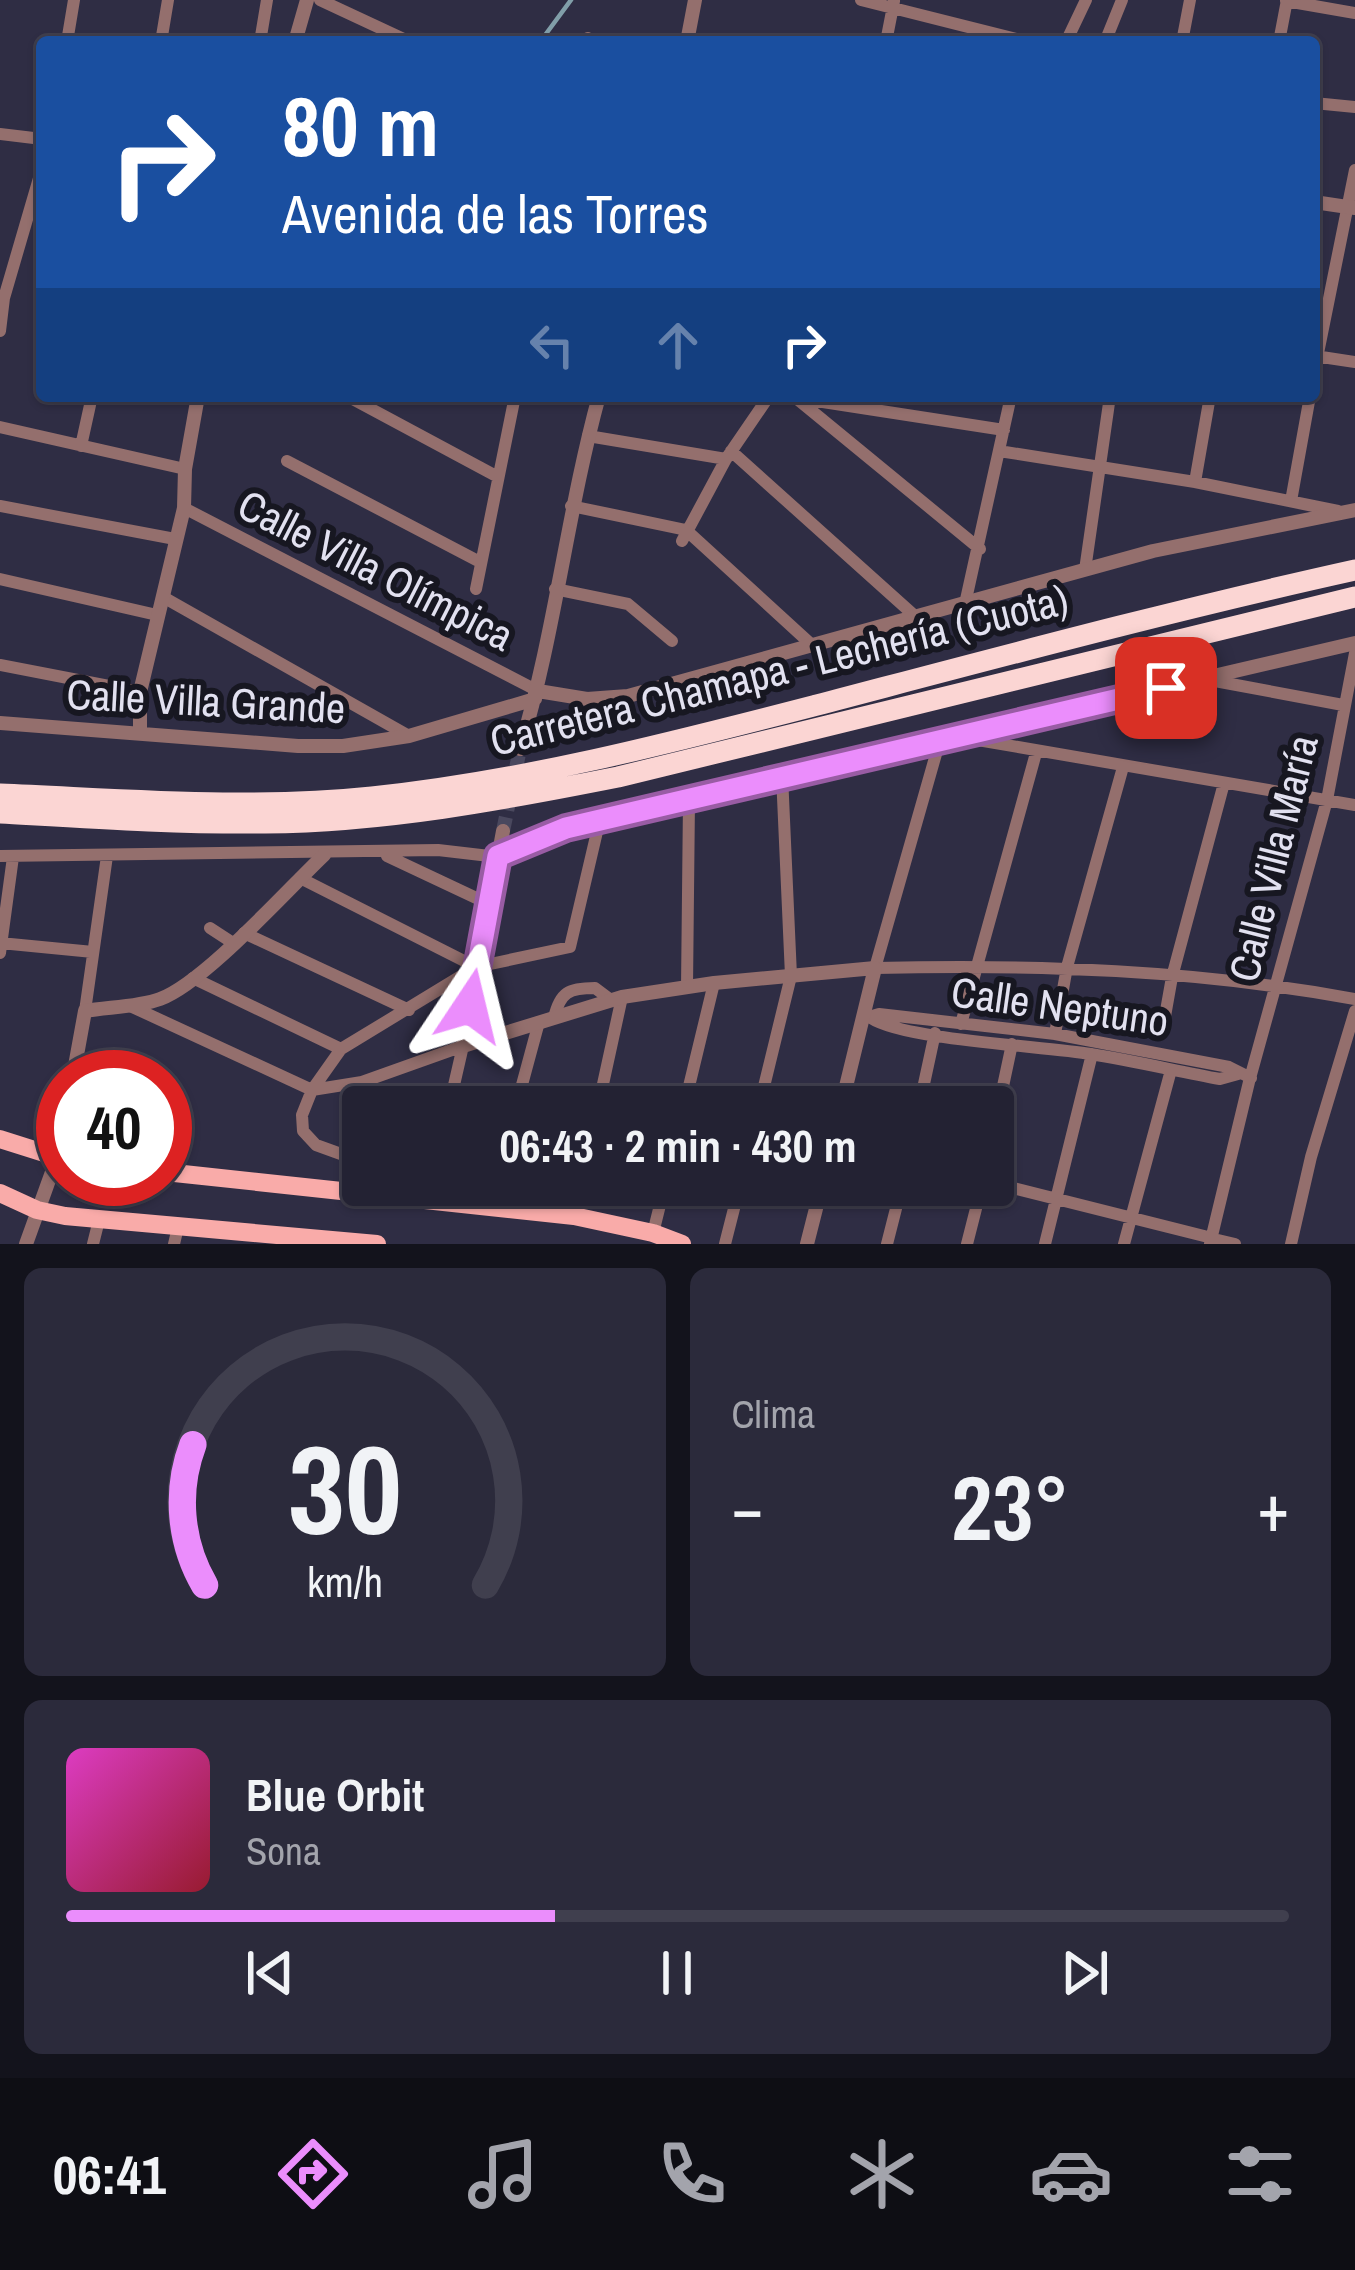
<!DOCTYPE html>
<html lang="es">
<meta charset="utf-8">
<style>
body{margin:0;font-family:"Archivo Narrow",sans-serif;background:#2b2a3b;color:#f1f3f6;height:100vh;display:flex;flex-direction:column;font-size:45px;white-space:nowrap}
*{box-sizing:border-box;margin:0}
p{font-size:39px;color:#a3a4ac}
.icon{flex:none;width:66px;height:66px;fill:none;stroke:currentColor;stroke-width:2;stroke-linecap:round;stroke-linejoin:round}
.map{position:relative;height:1244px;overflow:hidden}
.side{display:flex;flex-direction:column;gap:24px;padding:24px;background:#13131c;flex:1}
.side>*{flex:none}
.guide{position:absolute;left:36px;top:36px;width:1284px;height:366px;border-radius:12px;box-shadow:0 3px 9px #0004,0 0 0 3px #403f4e;background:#1a4fa0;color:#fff;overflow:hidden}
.speed{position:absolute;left:36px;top:1050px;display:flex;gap:24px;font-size:60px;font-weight:700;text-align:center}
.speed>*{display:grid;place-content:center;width:156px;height:156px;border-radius:50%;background:#232233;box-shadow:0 3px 9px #0004,0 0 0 3px #403f4e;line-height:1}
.speed .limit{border:18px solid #d22;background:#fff;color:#111}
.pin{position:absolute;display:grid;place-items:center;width:102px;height:102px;color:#fff;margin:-51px;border-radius:24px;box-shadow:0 6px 18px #0006}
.me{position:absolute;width:132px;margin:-66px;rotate:10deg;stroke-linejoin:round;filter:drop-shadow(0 0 9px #0008)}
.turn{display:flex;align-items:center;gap:42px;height:252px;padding:0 48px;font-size:54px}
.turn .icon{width:156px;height:156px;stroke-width:2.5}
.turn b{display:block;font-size:84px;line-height:102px}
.lanes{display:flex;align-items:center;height:114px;padding:0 48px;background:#0003;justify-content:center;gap:60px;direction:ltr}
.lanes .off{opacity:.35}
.big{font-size:90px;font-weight:700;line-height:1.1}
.side .tile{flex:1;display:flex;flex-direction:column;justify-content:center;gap:18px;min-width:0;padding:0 42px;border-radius:18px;background:#2b2a3b}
.side .dial{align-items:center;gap:0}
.dial svg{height:312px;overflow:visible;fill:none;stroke:#403f4e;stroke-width:7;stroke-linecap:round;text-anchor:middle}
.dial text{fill:#f1f3f6;stroke:none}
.song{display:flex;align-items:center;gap:36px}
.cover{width:144px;height:144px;border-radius:18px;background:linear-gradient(135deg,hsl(310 70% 55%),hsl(350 70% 35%))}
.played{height:12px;border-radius:6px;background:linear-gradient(90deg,#eb8dfc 40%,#403f4e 40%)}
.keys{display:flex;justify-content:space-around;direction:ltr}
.heat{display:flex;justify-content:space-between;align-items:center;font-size:66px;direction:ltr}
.side .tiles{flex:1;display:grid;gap:24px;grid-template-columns:1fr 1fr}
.tile:last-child{grid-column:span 2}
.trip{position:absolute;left:342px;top:1086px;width:672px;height:120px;border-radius:12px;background:#232233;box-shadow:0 3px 9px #0004,0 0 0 3px #403f4e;font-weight:700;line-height:120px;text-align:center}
.menu{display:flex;height:192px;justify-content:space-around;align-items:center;background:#0e0e14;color:#a3a4ac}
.menu .icon{width:84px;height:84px}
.menu .on{color:#eb8dfc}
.menu b{font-size:54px;color:#f1f3f6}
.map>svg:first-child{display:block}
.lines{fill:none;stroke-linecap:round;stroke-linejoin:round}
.stream{stroke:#819ea9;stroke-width:4.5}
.tertiary-tunnel{stroke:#4a485e;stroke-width:14;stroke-dasharray:14 7;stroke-linecap:butt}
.minor{stroke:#946f6d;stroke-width:12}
.tertiary{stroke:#946f6d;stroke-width:14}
.primary{stroke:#f9aba9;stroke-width:18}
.motorway{stroke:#fbd5d3;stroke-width:21}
.route-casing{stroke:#995ca4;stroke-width:30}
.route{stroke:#eb8dfc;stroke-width:21}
.labels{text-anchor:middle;stroke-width:12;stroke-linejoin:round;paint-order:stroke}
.street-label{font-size:42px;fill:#e2e1f0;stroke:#171721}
</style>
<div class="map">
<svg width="1355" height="1244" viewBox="0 0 1355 1244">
<rect width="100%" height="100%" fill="#2f2d44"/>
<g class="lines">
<path class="stream" d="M 540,42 L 571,0"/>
<path class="tertiary-tunnel" d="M 503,831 L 520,749"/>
<path class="minor" d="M 320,0 L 410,42
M 861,0 L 1028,42
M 1286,1 L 1355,13
M 67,42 L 74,0
M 161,42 L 168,0
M 260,42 L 267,0
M 587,42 L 588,38
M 886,42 L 894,1
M 1066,42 L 1086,0
M 1105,42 L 1122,0
M 1182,42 L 1190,0
M 1279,42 L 1287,0
M 1314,103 L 1355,107
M 0,134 L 42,139
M 0,331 L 4,298 L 42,168
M 1315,356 L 1355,362
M 1314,373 L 1355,170
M 347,396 L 498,477
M 796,398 L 980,549
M 797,398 L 1004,430
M 0,427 L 185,469
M 588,436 L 726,459
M 81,446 L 92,396
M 731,451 L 916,617
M 999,451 L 1195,482 L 1338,511
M 287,461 L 480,562
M 1195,482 L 1210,396
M 1291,501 L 1310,396
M 0,506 L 175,539
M 571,506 L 686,530 L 813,646
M 184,508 L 538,691
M 682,541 L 726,459 L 769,396
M 1085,570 L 1110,396
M 0,579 L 157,615
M 476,589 L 515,396
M 555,589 L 628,604 L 672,641
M 163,597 L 409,736
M 965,604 L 1011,396
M 0,665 L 140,692
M 1204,679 L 1343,705
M 960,737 L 1355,805
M 940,740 L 875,968 C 1036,964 1197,970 1355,999
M 0,856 L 438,850 L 498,857
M 387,856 L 489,904
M 300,878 L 476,967 L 570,947 L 600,819
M 210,928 L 233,943
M 244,933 L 409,1010
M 0,943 L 93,952
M 0,953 L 13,857
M 193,978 L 341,1049
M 687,987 L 689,800
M 128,1005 L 312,1090 L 362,1082 L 463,1046
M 85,1011 L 107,856
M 554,1018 C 560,992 569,988 595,988 L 611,1000
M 871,1018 C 904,1040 1044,1046 1091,1054 C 1134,1061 1177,1071 1220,1079 L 1238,1074
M 862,1019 L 879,1014 L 1055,1034 L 1229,1067 L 1251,1078
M 1164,1022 L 1172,977 L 1224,783
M 961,1024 L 1036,753
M 1055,1034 L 1067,967 L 1123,767
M 449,1107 L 463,1046
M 516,1107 L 539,1022
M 598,1107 L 622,997
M 684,1107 L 714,983
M 759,1107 L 791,976 L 782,775
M 919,1107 L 935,1033
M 993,1133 L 1012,1044
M 363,1162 L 316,1145 L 303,1131 L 302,1115 L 312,1090 L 341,1049 L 476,967
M 165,1172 L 176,1094
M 993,1183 L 1212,1238
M 452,1185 L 493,1192
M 574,1216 L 581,1185
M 653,1233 L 665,1185
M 1218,1240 L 1235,1244
M 93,1244 L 99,1220
M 174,1244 L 178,1227
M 725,1244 L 740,1185
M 887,1244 L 902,1185
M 967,1244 L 982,1185
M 1045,1244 L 1092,1054
M 1124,1244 L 1171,1070
M 1210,1244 L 1249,1082 L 1327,800 L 1355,653
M 1291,1244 L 1311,1157 L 1355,1011"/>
<path class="tertiary" d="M 295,42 L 307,0
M 687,42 L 695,0
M 1314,202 L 1355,208
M 538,691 L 587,699 L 628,696 L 1153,551 L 1355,510
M 0,723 L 298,746 L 343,746 L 409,736 L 535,699
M 140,733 L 140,692 L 184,508 L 185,469 L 198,396
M 520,749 C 555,634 567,513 599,396
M 503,831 L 463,1046 L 622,997 L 714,983 L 875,968 L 841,1107
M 498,857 L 537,838 L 600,819 L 1355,643
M 73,1077 L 85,1011 C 109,1007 138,1007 160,999 C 204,983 287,890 324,855
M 26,1244 L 57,1158 L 63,1128
M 807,1244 L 822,1185"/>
<path class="primary" d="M 0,1139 L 63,1159
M 165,1172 L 574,1216 L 653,1233 L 682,1244
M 0,1193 L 37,1210 L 65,1216 L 377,1244"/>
<path class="motorway" d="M 0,794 C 123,799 249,810 372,797 C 524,781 670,743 817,705 C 996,658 1174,610 1355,570
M 0,813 C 88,818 177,824 265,823 C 384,822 502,800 618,777 L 1355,597"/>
</g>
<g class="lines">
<defs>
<path id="route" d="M 470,1006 L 498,856 L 566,828 L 1166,688"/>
</defs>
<use href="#route" class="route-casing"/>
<use href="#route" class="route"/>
</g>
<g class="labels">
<g class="street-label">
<text transform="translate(376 570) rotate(27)" y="15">Calle Villa Olímpica</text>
<text transform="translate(779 670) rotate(-14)" y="15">Carretera Chamapa - Lechería (Cuota)</text>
<text transform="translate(206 701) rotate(3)" y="15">Calle Villa Grande</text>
<text transform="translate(1273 858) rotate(-76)" y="15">Calle Villa María</text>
<text transform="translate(1060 1006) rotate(8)" y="15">Calle Neptuno</text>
</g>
</g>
</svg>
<div class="speed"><div class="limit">40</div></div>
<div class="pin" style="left:1166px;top:688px;background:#d93025"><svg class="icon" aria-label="arrive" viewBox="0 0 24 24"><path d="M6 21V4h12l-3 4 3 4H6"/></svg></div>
<svg class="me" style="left:470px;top:1006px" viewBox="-20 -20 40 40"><path d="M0-17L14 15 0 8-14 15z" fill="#eb8dfc" stroke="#fff" stroke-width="4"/></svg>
<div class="trip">06:43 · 2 min · 430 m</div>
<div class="guide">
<div class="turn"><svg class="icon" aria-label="right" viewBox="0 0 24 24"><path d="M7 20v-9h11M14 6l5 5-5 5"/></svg><div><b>80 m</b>Avenida de las Torres</div></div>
<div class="lanes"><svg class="icon off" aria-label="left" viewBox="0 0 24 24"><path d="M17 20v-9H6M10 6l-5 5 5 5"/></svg><svg class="icon off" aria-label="ahead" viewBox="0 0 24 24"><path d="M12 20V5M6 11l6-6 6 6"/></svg><svg class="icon" aria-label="right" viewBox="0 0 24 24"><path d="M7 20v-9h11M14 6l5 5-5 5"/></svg></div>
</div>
</div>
<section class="side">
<div class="tiles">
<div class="tile dial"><svg viewBox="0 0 100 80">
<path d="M14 69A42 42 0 1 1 86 69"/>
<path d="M14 69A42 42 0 0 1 11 33" stroke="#eb8dfc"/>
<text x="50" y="56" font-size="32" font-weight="700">30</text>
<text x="50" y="72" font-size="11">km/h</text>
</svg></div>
<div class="tile"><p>Clima</p>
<div class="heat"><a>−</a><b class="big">23°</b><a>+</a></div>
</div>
<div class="tile">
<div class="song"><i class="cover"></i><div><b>Blue Orbit</b><p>Sona</p></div></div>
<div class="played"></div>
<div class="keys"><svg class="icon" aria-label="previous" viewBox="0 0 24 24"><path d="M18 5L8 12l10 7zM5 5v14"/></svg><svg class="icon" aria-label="pause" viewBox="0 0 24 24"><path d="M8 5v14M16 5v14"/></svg><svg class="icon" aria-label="next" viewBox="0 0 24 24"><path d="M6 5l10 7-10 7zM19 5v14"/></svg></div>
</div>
</div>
</section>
<nav class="menu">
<b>06:41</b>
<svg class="icon on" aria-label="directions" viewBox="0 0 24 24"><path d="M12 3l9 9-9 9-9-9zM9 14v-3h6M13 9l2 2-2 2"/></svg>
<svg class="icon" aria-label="music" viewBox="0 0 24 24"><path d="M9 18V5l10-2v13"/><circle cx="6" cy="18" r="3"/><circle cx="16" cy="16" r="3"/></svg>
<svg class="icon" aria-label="phone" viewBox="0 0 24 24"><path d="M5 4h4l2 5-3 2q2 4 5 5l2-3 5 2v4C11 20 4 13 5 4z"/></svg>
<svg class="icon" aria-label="climate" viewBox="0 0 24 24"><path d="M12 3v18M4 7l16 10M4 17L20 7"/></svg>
<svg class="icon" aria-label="car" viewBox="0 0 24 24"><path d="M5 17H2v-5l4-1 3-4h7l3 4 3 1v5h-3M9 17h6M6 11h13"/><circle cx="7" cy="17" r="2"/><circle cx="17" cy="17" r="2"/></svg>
<svg class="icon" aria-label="filters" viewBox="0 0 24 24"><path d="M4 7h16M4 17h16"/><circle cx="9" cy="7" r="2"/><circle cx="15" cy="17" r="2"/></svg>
</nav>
